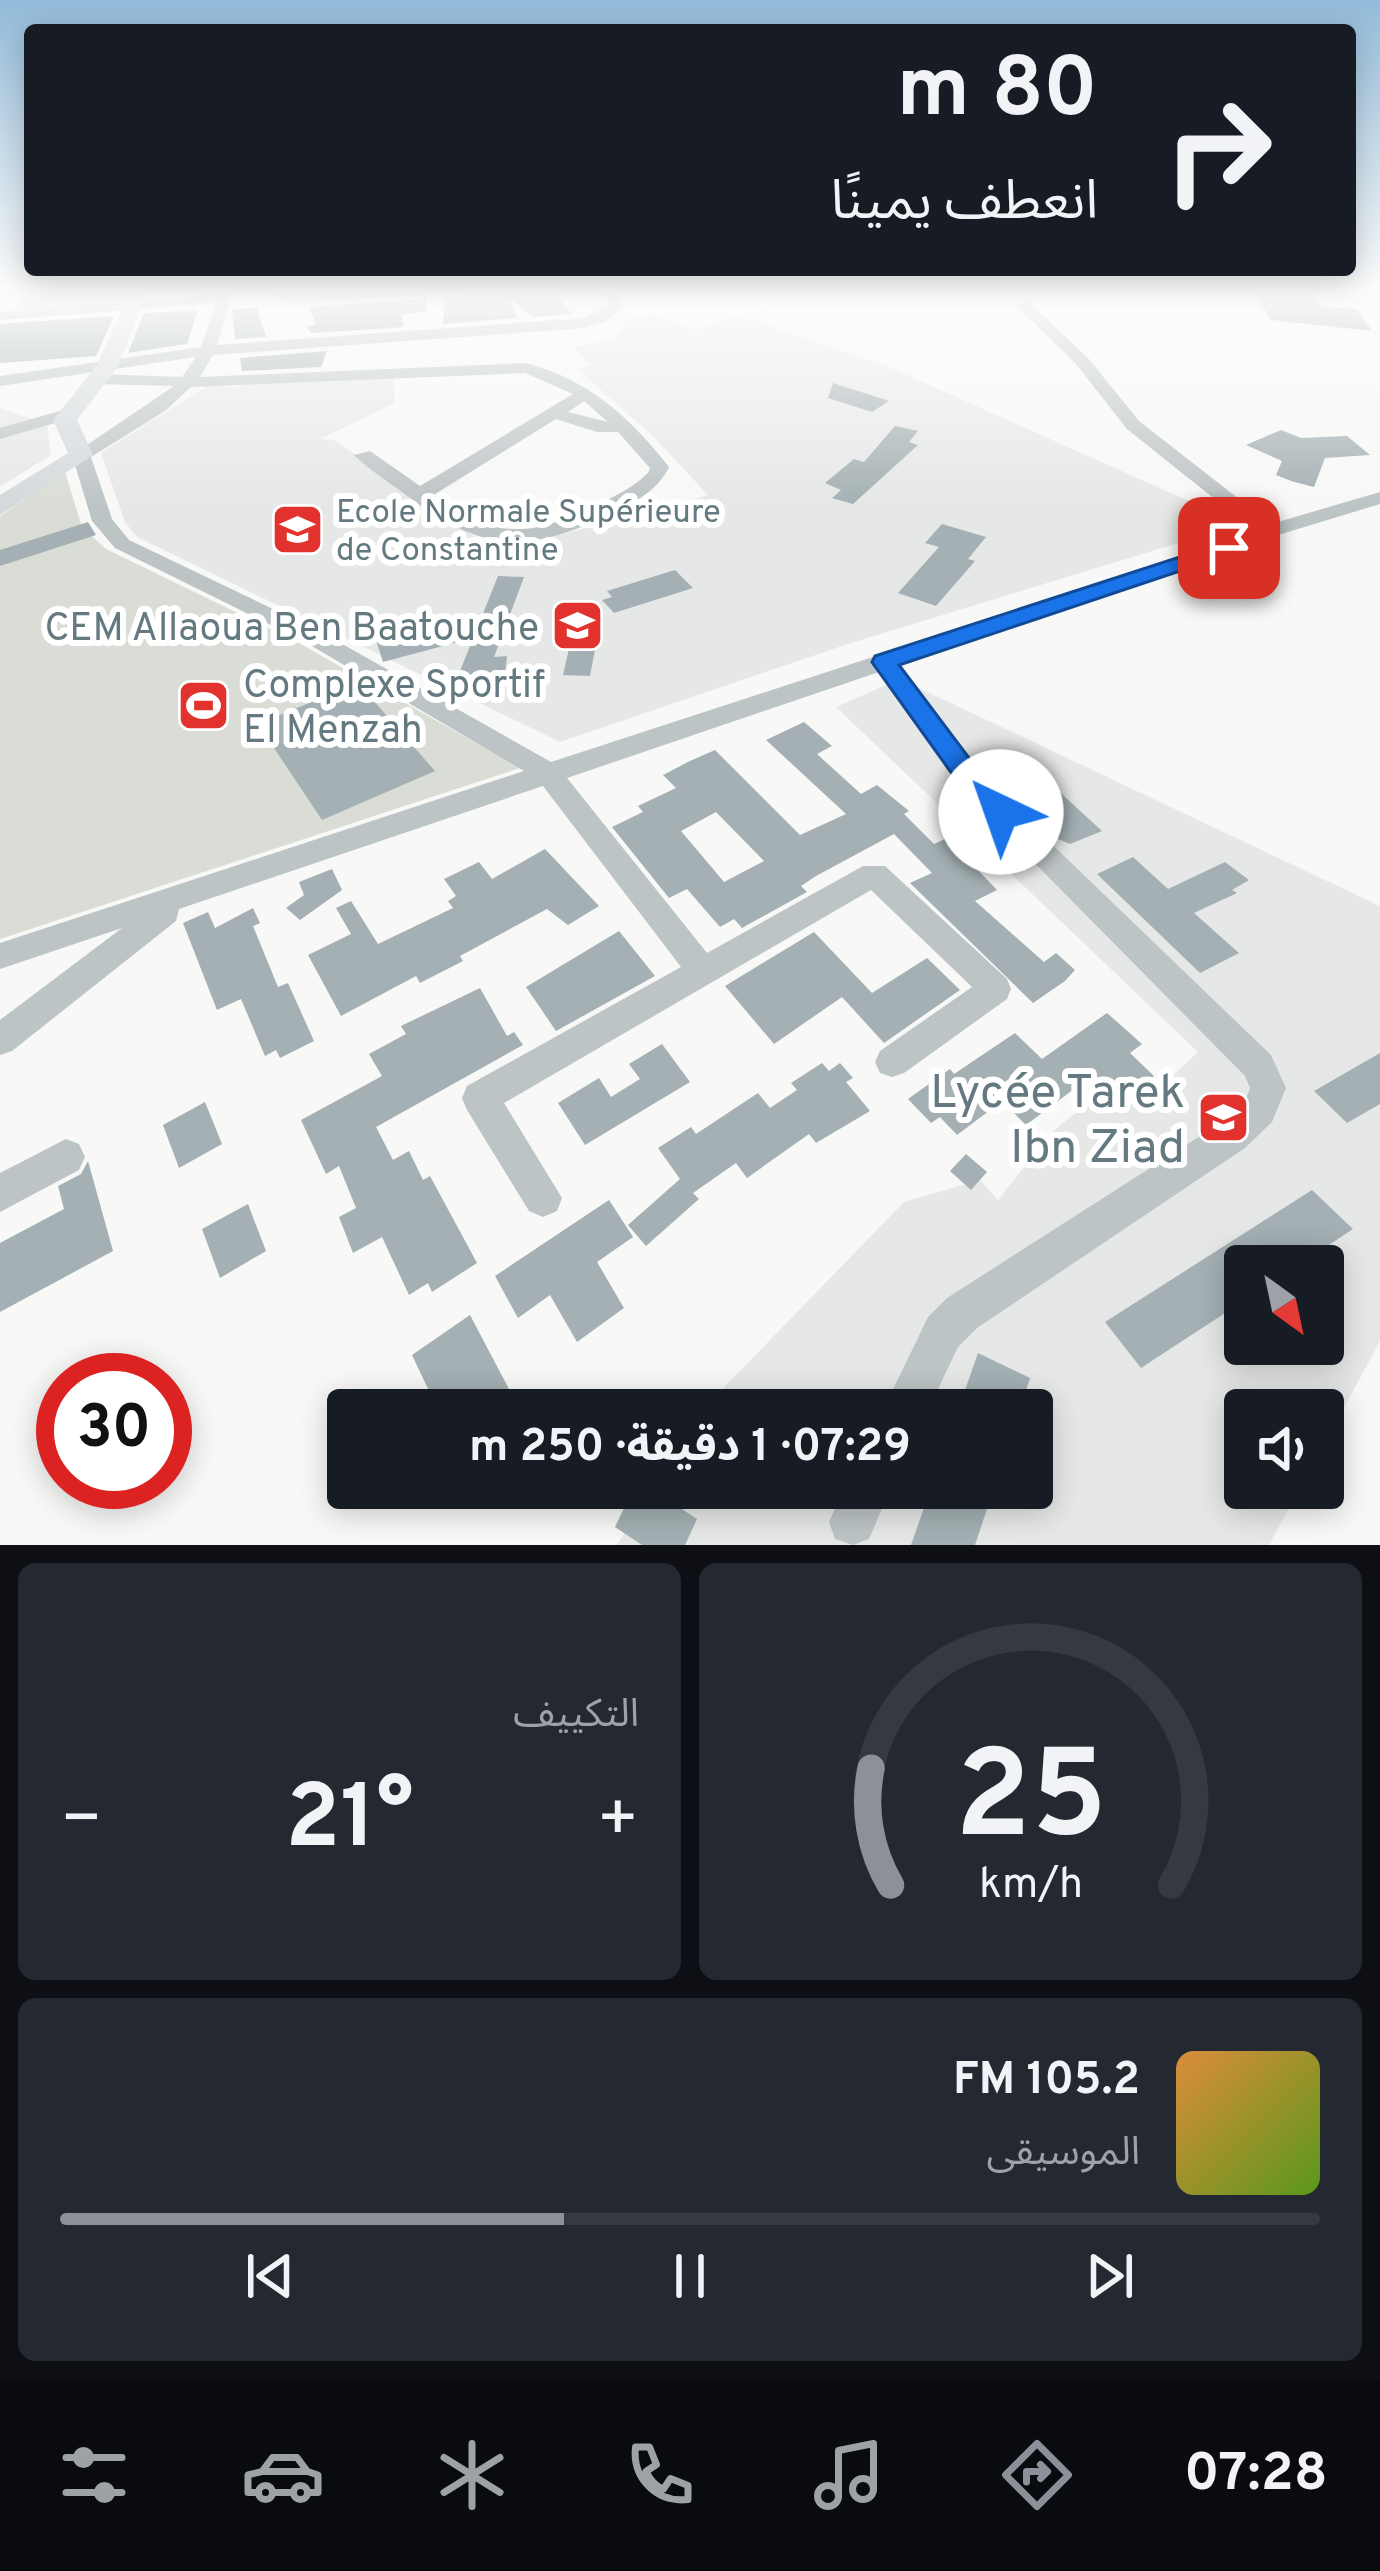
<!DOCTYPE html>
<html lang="ar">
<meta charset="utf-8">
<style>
body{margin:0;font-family:Overpass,"Noto Sans Arabic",sans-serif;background:#242831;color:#f1f3f6;direction:rtl;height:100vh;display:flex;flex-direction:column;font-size:45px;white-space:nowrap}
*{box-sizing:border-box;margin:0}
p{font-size:39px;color:#9ea1a6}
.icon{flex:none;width:66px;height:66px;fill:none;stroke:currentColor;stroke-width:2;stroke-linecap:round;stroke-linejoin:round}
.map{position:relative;height:1545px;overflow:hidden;direction:ltr}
.drawer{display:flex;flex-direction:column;gap:18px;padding:18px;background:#0d0f14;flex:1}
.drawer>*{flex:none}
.hud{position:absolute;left:24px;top:24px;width:1332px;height:252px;border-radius:12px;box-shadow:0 6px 30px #0003;direction:rtl;background:#171b24;color:#f1f3f6;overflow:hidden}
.needle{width:78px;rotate:147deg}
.buttons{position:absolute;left:1224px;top:1245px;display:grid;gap:24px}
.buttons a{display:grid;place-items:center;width:120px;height:120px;border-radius:12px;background:#171b24;box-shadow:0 6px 30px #0003;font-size:60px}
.speed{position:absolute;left:36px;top:1353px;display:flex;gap:24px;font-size:60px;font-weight:700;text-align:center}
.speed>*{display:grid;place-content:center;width:156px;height:156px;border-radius:50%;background:#171b24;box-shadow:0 6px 30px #0003;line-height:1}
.speed .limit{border:18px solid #d22;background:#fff;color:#111}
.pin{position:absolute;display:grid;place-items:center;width:102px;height:102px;color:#fff;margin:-51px;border-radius:24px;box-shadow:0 6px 18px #0006}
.me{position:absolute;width:132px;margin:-66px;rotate:318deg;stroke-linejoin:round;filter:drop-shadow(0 0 9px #0008)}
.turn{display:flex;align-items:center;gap:42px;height:252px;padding:0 60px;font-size:54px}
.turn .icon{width:156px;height:156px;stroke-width:2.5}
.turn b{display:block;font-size:84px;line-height:102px}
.big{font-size:90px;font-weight:700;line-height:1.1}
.drawer .tile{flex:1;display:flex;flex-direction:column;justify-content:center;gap:18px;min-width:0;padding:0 42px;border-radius:18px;background:#242831}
.drawer .dial{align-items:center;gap:0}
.dial svg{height:312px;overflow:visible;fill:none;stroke:#363941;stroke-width:7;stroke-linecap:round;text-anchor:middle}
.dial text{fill:#f1f3f6;stroke:none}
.song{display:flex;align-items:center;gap:36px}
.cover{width:144px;height:144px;border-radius:18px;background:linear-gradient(135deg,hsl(30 70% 55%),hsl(90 70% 35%))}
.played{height:12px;border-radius:6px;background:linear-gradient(90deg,#8c9099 40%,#363941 40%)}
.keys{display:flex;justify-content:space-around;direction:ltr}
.heat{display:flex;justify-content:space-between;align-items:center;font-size:66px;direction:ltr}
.drawer .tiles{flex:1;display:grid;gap:18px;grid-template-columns:1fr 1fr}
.tile:last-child{grid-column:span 2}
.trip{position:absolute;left:327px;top:1389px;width:726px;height:120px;border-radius:12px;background:#171b24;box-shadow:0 6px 30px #0003;font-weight:700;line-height:120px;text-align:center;direction:rtl}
.dock{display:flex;height:192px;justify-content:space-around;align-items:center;background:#090b0e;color:#9ea1a6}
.dock .icon{width:84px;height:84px}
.dock .current{color:#8c9099}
.dock b{font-size:54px;color:#f1f3f6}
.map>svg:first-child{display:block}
.built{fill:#e6e8e7;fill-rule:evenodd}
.green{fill:#d9ddd5}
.building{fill:#a4b0b3;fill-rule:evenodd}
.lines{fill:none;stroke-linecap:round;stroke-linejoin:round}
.minor{fill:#bdc4c6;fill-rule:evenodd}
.major{fill:#d4d9dc;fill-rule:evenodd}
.route{fill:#1a73e8;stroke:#114b97;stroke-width:3}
.labels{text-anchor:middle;stroke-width:12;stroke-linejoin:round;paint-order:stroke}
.far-poi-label{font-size:33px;fill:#647a80;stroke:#fff;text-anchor:start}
.poi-label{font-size:39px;fill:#647a80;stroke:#fff;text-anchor:end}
.near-poi-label{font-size:48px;fill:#647a80;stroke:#fff;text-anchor:end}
</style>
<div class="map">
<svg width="1380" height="1545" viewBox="0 0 1380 1545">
<rect width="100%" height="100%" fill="#f8f8f6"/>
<path class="built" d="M 650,314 L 696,330 L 736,314 L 889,367 L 1231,520 L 1211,533 L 851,643 L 560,742 L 137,537 L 125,522 L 101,453 L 209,385 L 236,388 L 245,384 L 394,378 L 394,403 L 320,439 L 334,440 L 496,552 L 708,495 L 652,435 L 578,370 L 591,365 L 573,347 L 614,339 L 628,320 Z
M 0,408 L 47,424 L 51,455 L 0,487 Z
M 900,679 L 1380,906 L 1380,1341 L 1323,1446 L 1323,1410 L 1245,1410 L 1245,1488 L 1300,1488 L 1269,1545 L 617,1545 L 653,1488 L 1032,1488 L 1032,1410 L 702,1410 L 904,1202 L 980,1180 L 998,1200 L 1052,1132 L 1085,1105 L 1143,1104 L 1198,1052 L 836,707 ZM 1245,1266 L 1323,1266 L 1323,1344 L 1245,1344 Z"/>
<path class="green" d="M 26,289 L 132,289 L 127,301 L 14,310 Z
M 65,472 L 82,527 L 106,549 L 297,642 L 520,768 L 0,939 L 0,516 Z"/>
<path class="building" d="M 530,289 L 551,289 L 572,314 L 534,317 L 510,299 L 517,318 L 443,324 L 445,298 Z
M 1252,289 L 1307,289 L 1322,307 L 1357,309 L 1372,331 L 1271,320 Z
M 426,299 L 427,311 L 401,315 L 404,327 L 312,333 L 306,327 L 316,324 L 309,307 Z
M 257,308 L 266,337 L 235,339 L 232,309 Z
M 198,310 L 187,344 L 128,353 L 144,313 Z
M 114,316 L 96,356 L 0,363 L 0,324 Z
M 327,351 L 321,367 L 242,371 L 240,358 Z
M 833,383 L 889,401 L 872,412 L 828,398 Z
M 895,426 L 918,431 L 909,442 L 918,445 L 853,504 L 832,498 L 841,490 L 825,483 L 854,459 L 864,462 Z
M 1281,430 L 1301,438 L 1347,436 L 1370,455 L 1325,458 L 1314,487 L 1291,481 L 1276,475 L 1282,461 L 1246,445 Z
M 88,522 L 96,535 L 0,566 L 0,550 Z
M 942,524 L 986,537 L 968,559 L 975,561 L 936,606 L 898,593 L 939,547 L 925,543 Z
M 675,570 L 693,588 L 614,613 L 602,600 L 612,597 L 607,591 Z
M 498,576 L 524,577 L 494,657 L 507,656 L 505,675 L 458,676 Z
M 576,618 L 601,618 L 590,676 L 563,675 Z
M 450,623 L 458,642 L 383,662 L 376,640 Z
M 358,683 L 435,771 L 322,820 L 258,724 Z
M 804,722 L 832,746 L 817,754 L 861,794 L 877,785 L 909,811 L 904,814 L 934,844 L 947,838 L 997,890 L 975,901 L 1044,962 L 1056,953 L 1075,970 L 1065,981 L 1033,1003 L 910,883 L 932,873 L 894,834 L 816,876 L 801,886 L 807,892 L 742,928 L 734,919 L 720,927 L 687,889 L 669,898 L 612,827 L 643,812 L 638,806 L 676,788 L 663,775 L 690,761 L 715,750 L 800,835 L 846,814 L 766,740 ZM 716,812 L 764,861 L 724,882 L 681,831 Z
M 1017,753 L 1102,831 L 1070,844 L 1058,839 L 984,765 Z
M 545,849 L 599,906 L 568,925 L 547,909 L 460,956 L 463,961 L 420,983 L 416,976 L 341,1016 L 308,955 L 351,934 L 336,908 L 351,901 L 378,944 L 453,908 L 448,901 L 456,896 L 444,879 L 479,862 L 492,879 Z
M 1133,857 L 1168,889 L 1225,862 L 1249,880 L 1232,890 L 1237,893 L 1194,913 L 1239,953 L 1200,973 L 1097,874 Z
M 332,869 L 342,890 L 300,920 L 286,908 L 304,895 L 299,882 Z
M 253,908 L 260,923 L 253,926 L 278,987 L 288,983 L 314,1041 L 280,1058 L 276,1050 L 265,1056 L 241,999 L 217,1010 L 183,923 L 208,912 L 215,928 Z
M 619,931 L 655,976 L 556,1031 L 526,987 Z
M 814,932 L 872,993 L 927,958 L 960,990 L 884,1043 L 842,997 L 774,1044 L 725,986 Z
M 480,988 L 507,1036 L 514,1032 L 523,1045 L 376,1127 L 393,1160 L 409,1151 L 423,1180 L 430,1176 L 477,1263 L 432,1292 L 428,1283 L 409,1295 L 382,1237 L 353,1253 L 339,1217 L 356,1208 L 339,1166 L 326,1174 L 301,1120 L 382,1076 L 369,1054 L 406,1034 L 401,1026 Z
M 1107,1013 L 1142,1044 L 1130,1053 L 1154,1076 L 1122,1100 L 1094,1074 L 1026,1125 L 1002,1101 L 957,1135 L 940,1117 L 931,1123 L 908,1099 L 950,1069 L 954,1074 L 1015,1033 L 1042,1059 Z
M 662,1044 L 690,1082 L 585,1145 L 558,1103 L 599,1078 L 611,1097 L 640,1079 L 629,1064 Z
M 1380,1053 L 1380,1104 L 1347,1123 L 1314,1091 Z
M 822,1063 L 829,1071 L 840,1063 L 853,1078 L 846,1082 L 870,1111 L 816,1143 L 809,1134 L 747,1178 L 736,1163 L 693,1193 L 699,1199 L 646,1246 L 628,1225 L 680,1179 L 658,1148 L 691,1127 L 696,1134 L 758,1093 L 770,1108 L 797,1090 L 791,1083 Z
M 205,1102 L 222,1144 L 179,1168 L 163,1125 Z
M 966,1154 L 987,1172 L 971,1190 L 950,1171 Z
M 88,1161 L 113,1251 L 0,1312 L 0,1243 L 64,1209 L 58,1186 L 81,1174 Z
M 1312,1190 L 1353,1229 L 1297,1266 L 1245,1266 L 1245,1300 L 1141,1368 L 1105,1322 Z
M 609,1200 L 633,1237 L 597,1262 L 624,1308 L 577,1342 L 550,1295 L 518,1318 L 495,1276 Z
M 248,1204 L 266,1251 L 220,1278 L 202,1229 Z
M 470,1315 L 509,1389 L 480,1410 L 438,1410 L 412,1355 Z
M 978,1353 L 1030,1378 L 1020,1410 L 958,1410 Z
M 604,1488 L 650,1488 L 697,1519 L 685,1545 L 642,1545 L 615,1527 L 626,1504 Z
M 931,1488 L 994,1488 L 975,1545 L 911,1545 Z"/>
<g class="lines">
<path class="minor" d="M 220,289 L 234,289 L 217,345 L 584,318 L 609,305 L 602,289 L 616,289 L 622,309 L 605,322 L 584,328 L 213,355 L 200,377 L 526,363 C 589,380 629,416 669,467 C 656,494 630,504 604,517 C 522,556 478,549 406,495 C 389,482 369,470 354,455 L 370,451 L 420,486 L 573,394 L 525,373 L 191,387 L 165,411 L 91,457 L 112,519 L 129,540 L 321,632 L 551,762 L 1222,543 L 1236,543 L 1236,551 L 899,665 L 968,758 L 1011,805 L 1271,1055 L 1286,1088 L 1272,1122 L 1245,1148 L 977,1328 L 958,1347 L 928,1410 L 883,1410 L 928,1317 L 947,1298 L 1219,1124 L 1246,1099 L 1250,1088 L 1245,1076 L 991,819 L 950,772 L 879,672 L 567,778 L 707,953 L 863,866 L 885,866 L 1007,979 L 1011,989 L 1007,999 L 904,1073 L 892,1077 L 880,1073 L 875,1062 L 880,1051 L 972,987 L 871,890 L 504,1103 L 562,1198 L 557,1211 L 543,1217 L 529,1211 L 467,1110 L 462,1098 L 467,1086 L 681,967 L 543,786 L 179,909 L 176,921 L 12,1051 L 0,1055 L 0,1020 L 122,928 L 0,969 L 0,943 L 524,771 L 305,642 L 115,548 L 92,521 L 72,455 L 174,386 L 97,384 L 89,379 L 97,374 L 182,377 L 196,357 L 0,386 L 0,376 L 201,347 L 216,303 L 0,320 L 0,312 L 218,294 ZM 584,401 L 608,422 L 568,412 ZM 556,419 L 597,432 L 618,432 L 650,468 L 648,473 C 632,489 611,498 591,508 C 524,539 494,537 432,496 Z
M 256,289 L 296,295 L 454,289 L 447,293 L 295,303 Z
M 1019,302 L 1029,302 L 1088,358 L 1139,421 L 1271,524 L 1380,492 L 1380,504 L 1275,536 L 1261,536 L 1127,429 L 1076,364 L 1019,308 Z
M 70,408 L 76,409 L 76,417 L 0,439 L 0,428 Z
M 66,1139 L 79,1144 L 85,1157 L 79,1170 L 0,1212 L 0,1173 Z
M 844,1488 L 891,1488 L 869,1539 L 853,1545 L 835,1539 L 829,1522 Z"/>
<path class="major" d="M 131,289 L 149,289 L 118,366 L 77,420 L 93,455 L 0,515 L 0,495 L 68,453 L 53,420 L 97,365 Z"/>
</g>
<linearGradient id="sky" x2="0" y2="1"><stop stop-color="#93bbda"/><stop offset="0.57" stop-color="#fcfcfb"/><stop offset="1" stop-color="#fcfcfb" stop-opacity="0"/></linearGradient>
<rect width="1380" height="505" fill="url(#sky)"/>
<path class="route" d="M 1229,541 L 1237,543 L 1237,552 L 899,665 L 969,758 L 1011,804 L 1015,812 L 1011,819 L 991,819 L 950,771 L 872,662 L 875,656 Z"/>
<defs>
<symbol id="university-square" viewBox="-11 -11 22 22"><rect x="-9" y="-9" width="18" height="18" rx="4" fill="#e1322d" stroke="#fff"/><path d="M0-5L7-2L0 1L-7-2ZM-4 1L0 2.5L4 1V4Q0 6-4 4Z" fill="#fff"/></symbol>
<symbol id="school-square" viewBox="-11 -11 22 22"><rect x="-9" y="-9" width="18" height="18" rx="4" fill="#e1322d" stroke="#fff"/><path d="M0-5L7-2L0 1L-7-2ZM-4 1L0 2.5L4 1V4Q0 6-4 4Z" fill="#fff"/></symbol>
<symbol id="stadium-square" viewBox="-11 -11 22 22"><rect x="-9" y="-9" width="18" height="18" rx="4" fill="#e1322d" stroke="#fff"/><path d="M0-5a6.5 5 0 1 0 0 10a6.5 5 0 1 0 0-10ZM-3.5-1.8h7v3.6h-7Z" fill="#fff"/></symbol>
</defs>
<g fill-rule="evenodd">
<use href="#university-square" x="268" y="500" width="59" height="59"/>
<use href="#school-square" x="548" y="596" width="59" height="59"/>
<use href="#stadium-square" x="174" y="676" width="59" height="59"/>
<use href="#school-square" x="1194" y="1088" width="59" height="59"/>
</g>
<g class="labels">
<g class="far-poi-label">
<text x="336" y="522">Ecole Normale Supérieure<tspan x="336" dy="38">de Constantine</tspan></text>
</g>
<g class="poi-label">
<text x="539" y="640">CEM Allaoua Ben Baatouche</text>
<text x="243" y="697" text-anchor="start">Complexe Sportif<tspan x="243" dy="45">El Menzah</tspan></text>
</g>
<g class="near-poi-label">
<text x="1185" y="1107">Lycée Tarek<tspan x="1185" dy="55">Ibn Ziad</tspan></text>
</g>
</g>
</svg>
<div class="buttons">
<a><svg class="needle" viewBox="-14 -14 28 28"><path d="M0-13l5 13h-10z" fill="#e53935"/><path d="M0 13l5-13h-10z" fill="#9ea1a6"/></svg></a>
<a><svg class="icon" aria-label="sound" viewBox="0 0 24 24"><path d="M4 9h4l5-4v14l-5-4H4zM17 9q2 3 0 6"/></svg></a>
</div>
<div class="speed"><div class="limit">30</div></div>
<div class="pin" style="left:1229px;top:548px;background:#d93025"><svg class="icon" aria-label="arrive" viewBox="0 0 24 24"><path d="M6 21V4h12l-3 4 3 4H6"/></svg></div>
<svg class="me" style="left:1001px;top:812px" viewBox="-20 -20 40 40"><circle r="19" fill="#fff"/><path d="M0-13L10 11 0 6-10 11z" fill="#1a73e8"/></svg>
<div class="trip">07:29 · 1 دقيقة · 250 m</div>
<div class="hud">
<div class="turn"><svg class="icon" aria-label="right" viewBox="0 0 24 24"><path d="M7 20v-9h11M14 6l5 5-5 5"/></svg><div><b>80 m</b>انعطف يمينًا</div></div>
</div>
</div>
<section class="drawer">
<div class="tiles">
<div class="tile dial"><svg viewBox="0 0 100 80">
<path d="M14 69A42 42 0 1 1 86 69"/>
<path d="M14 69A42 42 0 0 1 9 39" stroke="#8c9099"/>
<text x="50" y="56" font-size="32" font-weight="700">25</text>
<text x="50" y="72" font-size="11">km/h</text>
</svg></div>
<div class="tile"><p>التكييف</p>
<div class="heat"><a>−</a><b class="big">21°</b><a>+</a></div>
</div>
<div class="tile">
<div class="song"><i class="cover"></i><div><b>105.2 FM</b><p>الموسيقى</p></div></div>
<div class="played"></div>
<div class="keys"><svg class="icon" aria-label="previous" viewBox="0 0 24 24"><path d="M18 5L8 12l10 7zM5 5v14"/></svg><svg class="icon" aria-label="pause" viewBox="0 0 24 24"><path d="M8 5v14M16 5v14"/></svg><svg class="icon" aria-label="next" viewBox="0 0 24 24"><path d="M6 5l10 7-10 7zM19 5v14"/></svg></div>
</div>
</div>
</section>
<nav class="dock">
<b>07:28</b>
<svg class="icon current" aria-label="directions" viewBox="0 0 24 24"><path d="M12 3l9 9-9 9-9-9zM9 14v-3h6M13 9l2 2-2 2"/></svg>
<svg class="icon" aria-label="music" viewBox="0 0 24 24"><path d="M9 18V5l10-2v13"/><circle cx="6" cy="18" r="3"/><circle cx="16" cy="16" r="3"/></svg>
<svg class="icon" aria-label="phone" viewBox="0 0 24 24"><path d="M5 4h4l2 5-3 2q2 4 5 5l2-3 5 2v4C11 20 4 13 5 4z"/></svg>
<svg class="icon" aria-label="climate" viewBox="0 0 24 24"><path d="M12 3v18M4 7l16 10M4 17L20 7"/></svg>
<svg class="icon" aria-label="car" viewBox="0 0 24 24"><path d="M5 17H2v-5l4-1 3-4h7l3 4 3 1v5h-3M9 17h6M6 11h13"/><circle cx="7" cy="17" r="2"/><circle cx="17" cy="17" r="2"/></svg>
<svg class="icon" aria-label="filters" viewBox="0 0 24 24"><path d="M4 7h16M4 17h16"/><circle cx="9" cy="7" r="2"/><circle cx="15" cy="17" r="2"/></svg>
</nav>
